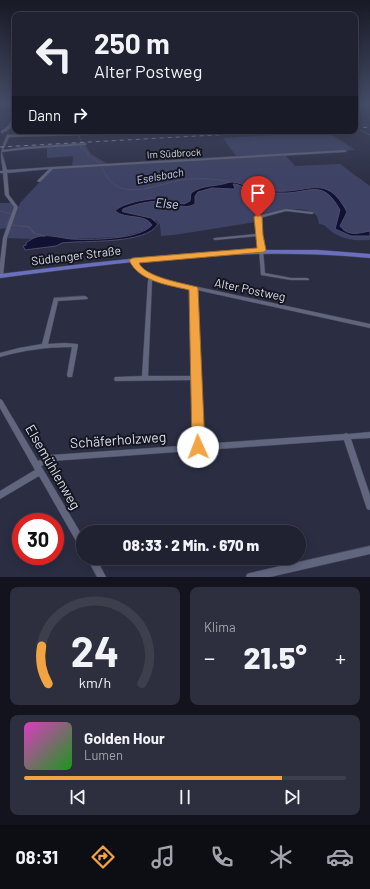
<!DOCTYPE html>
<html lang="de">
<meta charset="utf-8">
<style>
body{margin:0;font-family:Barlow,sans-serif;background:#2d2f3e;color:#f1f3f6;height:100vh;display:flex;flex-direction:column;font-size:15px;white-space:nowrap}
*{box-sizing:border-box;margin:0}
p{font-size:13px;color:#a2a4ac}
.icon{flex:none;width:22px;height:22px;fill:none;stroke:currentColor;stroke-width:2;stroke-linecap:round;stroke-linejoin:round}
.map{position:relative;height:577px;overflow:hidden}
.panel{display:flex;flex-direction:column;gap:10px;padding:10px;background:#12131c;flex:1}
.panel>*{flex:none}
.banner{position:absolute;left:12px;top:12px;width:346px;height:122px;border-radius:8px;box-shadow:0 2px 10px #0003,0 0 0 1px #3d3f4d;background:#202232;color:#f1f3f6;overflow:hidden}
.speed{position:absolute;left:12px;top:513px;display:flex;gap:8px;font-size:20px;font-weight:700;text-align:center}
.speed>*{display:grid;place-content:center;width:52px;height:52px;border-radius:50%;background:#202232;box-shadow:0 2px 10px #0003,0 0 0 1px #3d3f4d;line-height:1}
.speed .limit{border:6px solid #d22;background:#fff;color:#111}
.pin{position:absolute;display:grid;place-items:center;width:34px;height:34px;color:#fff;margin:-41px -17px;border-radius:50% 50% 50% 0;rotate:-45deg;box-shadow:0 0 4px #0007}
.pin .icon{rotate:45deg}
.me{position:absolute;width:44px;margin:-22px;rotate:358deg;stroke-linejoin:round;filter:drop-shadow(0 0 3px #0008)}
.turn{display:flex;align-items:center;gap:14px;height:84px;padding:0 16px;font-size:18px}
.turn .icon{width:52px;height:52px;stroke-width:2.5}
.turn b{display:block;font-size:28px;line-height:34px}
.then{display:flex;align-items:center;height:38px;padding:0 16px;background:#0003;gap:8px;font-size:15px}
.big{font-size:30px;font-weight:800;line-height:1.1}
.panel .widget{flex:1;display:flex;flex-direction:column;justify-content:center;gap:6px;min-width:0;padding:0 14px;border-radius:8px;background:#2d2f3e}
.panel .dial{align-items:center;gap:0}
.dial svg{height:104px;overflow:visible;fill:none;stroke:#3d3f4d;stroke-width:7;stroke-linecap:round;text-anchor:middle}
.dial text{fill:#f1f3f6;stroke:none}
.song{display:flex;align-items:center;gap:12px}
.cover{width:48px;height:48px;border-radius:6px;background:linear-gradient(135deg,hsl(310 70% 55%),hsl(120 70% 35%))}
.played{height:4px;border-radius:2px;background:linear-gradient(90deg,#f3a442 80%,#3d3f4d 80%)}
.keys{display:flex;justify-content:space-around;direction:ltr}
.heat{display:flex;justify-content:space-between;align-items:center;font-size:22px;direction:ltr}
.panel .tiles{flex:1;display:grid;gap:10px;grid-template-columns:1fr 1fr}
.widget:last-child{grid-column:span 2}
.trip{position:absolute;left:76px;top:525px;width:230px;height:40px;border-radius:20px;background:#202232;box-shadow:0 2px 10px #0003,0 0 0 1px #3d3f4d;font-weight:800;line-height:40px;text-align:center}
.menu{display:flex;height:64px;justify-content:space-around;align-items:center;background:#0d0e14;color:#a2a4ac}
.menu .icon{width:28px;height:28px}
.menu .on{color:#f3a442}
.menu b{font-size:18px;color:#f1f3f6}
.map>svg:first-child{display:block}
.built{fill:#313450}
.green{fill:#3e4265}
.water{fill:#111134;stroke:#4d4d6a}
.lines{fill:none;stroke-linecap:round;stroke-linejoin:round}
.stream-far1{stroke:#4d4d6a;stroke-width:1}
.stream{stroke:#4d4d6a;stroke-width:1.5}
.minor-casing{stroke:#46485b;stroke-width:1}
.major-casing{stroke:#46485b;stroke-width:1}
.minor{fill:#61657e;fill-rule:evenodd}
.major{fill:#6a6fbe;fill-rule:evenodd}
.rail{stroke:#9395a7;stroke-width:1;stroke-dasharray:4 4;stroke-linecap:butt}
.route{fill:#f3a442;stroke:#9e6b2b}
.labels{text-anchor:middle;stroke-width:4;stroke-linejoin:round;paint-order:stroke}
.far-street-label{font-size:10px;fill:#d8dae9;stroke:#151720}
.far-water-label{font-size:11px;font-style:italic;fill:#cad0f9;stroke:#151720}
.street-label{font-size:12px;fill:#d8dae9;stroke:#151720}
.water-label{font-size:13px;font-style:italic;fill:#cad0f9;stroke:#151720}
.near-street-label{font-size:14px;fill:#d8dae9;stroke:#151720}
</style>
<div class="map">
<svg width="370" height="577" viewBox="0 0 370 577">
<rect width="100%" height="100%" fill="#2b2d43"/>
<path class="built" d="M 266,131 L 300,131 L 0,148 L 0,146 Z"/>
<path class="green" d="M 328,132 L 355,150 L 284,154 L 295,166 L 340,164 L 370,186 L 370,240 C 356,241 344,240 332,232 C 327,228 325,224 319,224 C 318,221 318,217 316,215 C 306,204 269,212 257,215 L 256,222 L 174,235 L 161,236 L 160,225 L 156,220 L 149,229 L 122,237 L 70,239 L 48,235 L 31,239 L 7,238 L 20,203 L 51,170 L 55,168 L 279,155 L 278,154 L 236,156 L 223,138 Z
M 85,145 L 91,154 L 108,164 L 72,166 L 73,156 L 47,158 L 47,147 Z
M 0,203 L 11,203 L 15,208 L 7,228 L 0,229 Z"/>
<path class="water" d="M 230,182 C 240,182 247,187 257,189 C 263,190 269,190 275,191 C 308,194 326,172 347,212 L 340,226 C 348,237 359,233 370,231 L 370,236 L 351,236 L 335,229 L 340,210 C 322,177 310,194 281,193 C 271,193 259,193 250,190 C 245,188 240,185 235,184 L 233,184 L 235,188 L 233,189 L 212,188 L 198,192 L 195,196 L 195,204 C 181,211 176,202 162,201 C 149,201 135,204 123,209 L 122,211 L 124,212 L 151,218 L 158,224 C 146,245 84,240 62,243 L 56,246 L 25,250 L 23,246 L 26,245 L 26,243 C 40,231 54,237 71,239 C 90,240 139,240 152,225 C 145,213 126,220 115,211 C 123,202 155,197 166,199 C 172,200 178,204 184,204 L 190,201 L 191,193 C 203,184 217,187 230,182 Z"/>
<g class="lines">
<path class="stream-far1" d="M 360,130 L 370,135
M 60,131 L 64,134
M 79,136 L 81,141
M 81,146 L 80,147 L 88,153 L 88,156 L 102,164
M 101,166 C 105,173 108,181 115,185 C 134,197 162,183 181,180 C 198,178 214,178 230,182
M 0,211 L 11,214 L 7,225
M 12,225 L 29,227"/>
<path class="stream" d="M 22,226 L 29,227 L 34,233 L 44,236"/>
<defs>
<path id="minor" d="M 14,104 L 15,104 C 15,116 16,130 1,133 L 1,131 C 13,125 13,116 14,104 Z
M 163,131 L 197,131 L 196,132 L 9,137 L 3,150 L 26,147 L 85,143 L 87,144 L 85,145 L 26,149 L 2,152 L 2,153 L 7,170 L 52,167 L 345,150 L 347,151 L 345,152 L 53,169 L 40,182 L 39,182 L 37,181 L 49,169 L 7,173 L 9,195 L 18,207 L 7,238 L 3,276 L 3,277 L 0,277 L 0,263 L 3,238 L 14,207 L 5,195 L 3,173 L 0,173 L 0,171 L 3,171 C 0,154 0,151 7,135 Z
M 286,209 L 312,212 L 314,213 L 312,214 L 286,211 L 260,218 L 265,273 L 291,278 L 307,278 L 309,279 L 309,280 L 291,280 L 261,275 L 258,236 L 215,240 L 213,239 L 215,238 L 257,234 L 256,217 L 257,216 Z
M 131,259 L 135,259 C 140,270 150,275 161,279 L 370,324 L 370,328 L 197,290 L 201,444 L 344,434 L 346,433 L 348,434 L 370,432 L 370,438 L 351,439 L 370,495 L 370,510 L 367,509 L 344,440 L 52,461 L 41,466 L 83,537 L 83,549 L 80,548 L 39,476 L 0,499 L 0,491 L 35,470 L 0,408 L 0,399 L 2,400 L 38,461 L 51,455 L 194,445 L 193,380 L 117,381 L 115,381 L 114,379 L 115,377 L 117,377 L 142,376 L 148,281 L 149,278 C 141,274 134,269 131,260 ZM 153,279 L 192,289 L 193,376 L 148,376 L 152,281 Z
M 85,296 L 88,298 L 87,299 L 58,301 L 48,344 L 65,343 L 77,344 L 78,345 L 72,377 L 68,377 L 67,375 L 72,347 C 47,347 24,350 0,357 L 0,353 L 19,348 L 42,344 L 54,298 Z
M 370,546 L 370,554 L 270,577 L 246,577 L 247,574 L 250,573 Z
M 87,558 L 96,558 L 106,577 L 97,577 Z"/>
<path id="major" d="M 243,250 L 318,250 L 370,254 L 370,258 C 245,246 124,262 0,278 L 0,274 C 81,264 162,254 243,250 Z"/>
</defs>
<use href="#minor" class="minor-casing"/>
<use href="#major" class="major-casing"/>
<use href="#minor" class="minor"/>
<use href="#major" class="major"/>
<path class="rail" d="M 355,128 L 370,127
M 0,147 L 287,131"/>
</g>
<linearGradient id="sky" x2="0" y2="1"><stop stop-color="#181925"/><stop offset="0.56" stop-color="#444c66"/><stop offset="1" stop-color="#444c66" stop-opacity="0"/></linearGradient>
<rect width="370" height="185" fill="url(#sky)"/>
<path class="route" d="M 258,214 L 262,217 L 263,235 L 266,250 L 264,252 L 139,263 C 145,277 182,283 197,287 L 198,288 L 205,447 L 203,451 L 198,453 L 194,451 L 192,447 L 189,290 C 169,285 139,282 129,260 L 133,258 L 257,248 L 254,217 Z"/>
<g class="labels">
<g class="far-street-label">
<text transform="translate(174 153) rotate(-3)" y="4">Im Südbrock</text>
</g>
<g class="far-water-label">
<text transform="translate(160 176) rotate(-10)" y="4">Eselsbach</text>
</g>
<g class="street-label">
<text transform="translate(76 256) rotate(-7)" y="4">Südlenger Straße</text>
<text transform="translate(250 290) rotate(12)" y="4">Alter Postweg</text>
</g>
<g class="water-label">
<text transform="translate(167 203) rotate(5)" y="5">Else</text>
</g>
<g class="near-street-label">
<text transform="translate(118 440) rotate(-4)" y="5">Schäferholzweg</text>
<text transform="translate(53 467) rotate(60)" y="5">Elsemühlenweg</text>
</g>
</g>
</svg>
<div class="speed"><div class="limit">30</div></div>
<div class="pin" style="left:258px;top:217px;background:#d93025"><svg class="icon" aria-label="arrive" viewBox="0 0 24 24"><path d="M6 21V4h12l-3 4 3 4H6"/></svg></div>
<svg class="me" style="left:198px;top:447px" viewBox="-20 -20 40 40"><circle r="19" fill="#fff"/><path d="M0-13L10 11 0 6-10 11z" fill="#f3a442"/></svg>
<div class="trip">08:33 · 2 Min. · 670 m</div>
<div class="banner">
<div class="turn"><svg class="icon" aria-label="left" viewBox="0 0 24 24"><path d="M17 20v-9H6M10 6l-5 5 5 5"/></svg><div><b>250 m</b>Alter Postweg</div></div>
<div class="then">Dann<svg class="icon" aria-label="right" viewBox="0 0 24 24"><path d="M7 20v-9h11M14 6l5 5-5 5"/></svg></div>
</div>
</div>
<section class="panel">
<div class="tiles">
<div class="widget dial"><svg viewBox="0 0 100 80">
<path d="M14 69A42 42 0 1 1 86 69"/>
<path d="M14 69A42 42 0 0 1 9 40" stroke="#f3a442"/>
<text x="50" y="56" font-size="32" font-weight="700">24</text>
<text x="50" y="72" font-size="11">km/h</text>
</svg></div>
<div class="widget"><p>Klima</p>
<div class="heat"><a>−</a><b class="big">21.5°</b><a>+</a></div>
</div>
<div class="widget">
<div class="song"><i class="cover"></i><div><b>Golden Hour</b><p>Lumen</p></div></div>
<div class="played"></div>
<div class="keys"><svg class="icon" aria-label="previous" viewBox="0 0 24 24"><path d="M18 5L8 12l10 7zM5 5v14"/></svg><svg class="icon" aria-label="pause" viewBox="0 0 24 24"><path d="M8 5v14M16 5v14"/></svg><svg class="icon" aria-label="next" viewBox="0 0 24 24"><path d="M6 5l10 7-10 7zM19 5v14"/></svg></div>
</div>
</div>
</section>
<nav class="menu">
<b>08:31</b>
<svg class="icon on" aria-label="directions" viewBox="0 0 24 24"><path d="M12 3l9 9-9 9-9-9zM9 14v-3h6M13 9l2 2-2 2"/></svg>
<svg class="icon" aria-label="music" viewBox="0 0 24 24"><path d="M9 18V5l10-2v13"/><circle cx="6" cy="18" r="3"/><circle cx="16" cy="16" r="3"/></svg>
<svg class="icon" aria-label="phone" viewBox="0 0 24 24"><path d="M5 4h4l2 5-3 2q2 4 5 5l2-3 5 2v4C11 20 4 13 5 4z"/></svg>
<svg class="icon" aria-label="climate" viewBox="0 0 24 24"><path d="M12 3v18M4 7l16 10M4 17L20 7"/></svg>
<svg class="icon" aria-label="car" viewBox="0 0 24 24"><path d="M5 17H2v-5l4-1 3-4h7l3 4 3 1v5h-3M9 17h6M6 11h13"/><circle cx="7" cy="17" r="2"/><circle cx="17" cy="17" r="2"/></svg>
</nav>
